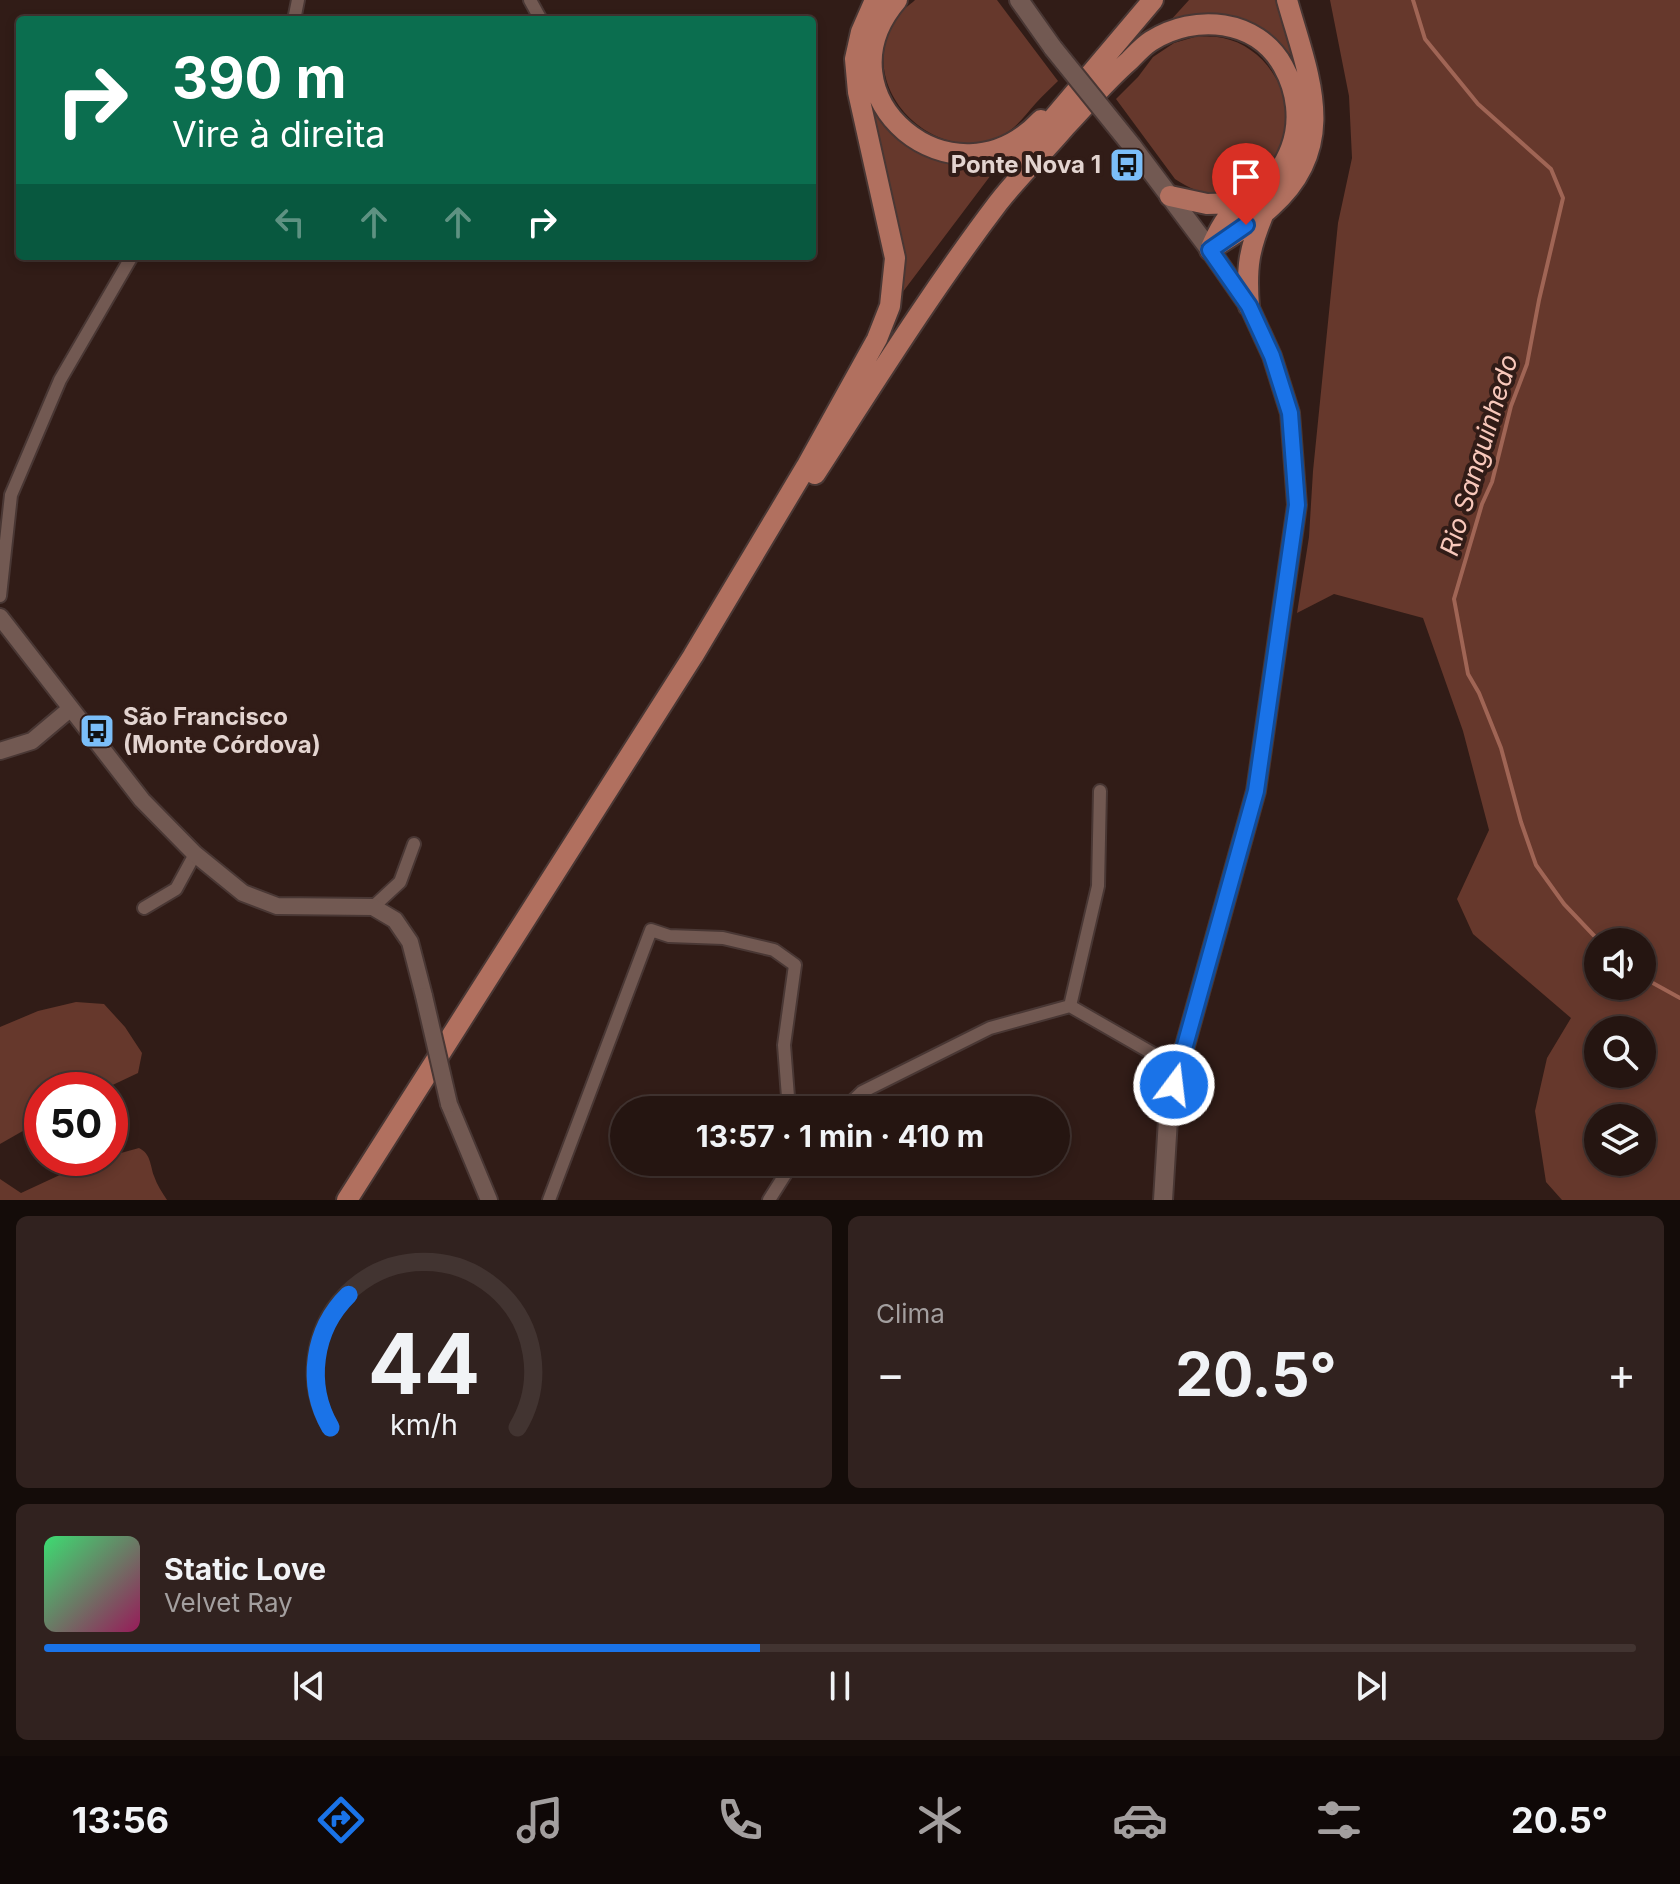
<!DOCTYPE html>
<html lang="pt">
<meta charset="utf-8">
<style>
body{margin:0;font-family:Inter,sans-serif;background:#31221f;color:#f1f3f6;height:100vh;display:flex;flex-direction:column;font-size:30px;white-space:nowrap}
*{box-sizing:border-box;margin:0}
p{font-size:26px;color:#a39f9f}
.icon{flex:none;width:44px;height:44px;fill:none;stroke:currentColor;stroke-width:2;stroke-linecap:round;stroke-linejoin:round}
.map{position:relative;height:1200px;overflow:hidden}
.panel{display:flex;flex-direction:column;gap:16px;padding:16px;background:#140c09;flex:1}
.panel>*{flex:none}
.top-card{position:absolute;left:16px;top:16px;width:800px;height:244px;border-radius:8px;box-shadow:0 4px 12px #0003,0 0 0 2px #423431;background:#0b6e4f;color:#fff;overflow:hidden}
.fabs{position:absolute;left:1584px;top:928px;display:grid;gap:16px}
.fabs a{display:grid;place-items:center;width:72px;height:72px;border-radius:50%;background:#251511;box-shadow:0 4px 12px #0003,0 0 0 2px #423431;font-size:40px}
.speed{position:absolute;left:24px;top:1072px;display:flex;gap:16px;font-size:40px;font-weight:700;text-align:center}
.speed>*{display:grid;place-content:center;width:104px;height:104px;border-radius:50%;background:#251511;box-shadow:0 4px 12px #0003,0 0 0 2px #423431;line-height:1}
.speed .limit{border:12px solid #d22;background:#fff;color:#111}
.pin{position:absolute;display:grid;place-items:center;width:68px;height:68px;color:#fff;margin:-82px -34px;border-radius:50% 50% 50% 0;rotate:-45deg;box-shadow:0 0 8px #0007}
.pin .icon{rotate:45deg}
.me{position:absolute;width:88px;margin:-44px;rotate:15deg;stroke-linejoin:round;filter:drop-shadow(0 0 6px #0008)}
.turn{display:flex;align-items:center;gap:28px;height:168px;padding:0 24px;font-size:36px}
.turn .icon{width:104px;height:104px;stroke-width:2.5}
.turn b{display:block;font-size:56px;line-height:68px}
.lanes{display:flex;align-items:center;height:76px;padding:0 24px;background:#0003;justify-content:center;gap:40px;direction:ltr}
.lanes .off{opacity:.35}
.big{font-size:60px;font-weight:700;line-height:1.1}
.panel .widget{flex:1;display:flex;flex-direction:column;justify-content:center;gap:12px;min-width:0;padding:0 28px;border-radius:12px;background:#31221f}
.panel .dial{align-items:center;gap:0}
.dial svg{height:208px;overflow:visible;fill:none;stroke:#423431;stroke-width:7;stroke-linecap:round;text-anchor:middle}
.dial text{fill:#f1f3f6;stroke:none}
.song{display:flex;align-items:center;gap:24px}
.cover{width:96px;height:96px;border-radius:12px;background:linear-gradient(135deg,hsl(140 70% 55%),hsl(330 70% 35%))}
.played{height:8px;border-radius:4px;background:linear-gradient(90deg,#1a73e8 45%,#423431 45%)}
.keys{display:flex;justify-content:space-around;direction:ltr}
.heat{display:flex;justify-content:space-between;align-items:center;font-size:44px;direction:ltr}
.panel .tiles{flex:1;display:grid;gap:16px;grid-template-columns:1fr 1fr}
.widget:last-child{grid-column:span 2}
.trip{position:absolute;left:610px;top:1096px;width:460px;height:80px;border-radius:40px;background:#251511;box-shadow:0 4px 12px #0003,0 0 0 2px #423431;font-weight:700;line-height:80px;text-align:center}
.tabs{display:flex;height:128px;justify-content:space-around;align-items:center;background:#0f0807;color:#a39f9f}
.tabs .icon{width:56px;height:56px}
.tabs .current{color:#1a73e8}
.tabs b{font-size:36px;color:#f1f3f6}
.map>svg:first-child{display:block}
.green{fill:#66382c;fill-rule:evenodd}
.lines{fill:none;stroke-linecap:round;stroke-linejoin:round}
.stream{stroke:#a06555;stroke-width:4}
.minor-casing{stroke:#493734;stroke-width:16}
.tertiary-casing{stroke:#493734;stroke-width:20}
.secondary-casing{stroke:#493734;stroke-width:22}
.primary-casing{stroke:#493734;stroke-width:24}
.minor{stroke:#725952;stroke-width:12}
.tertiary{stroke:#725952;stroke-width:16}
.secondary{stroke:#725952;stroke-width:18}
.primary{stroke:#b1705f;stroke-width:20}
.tertiary-bridge-casing{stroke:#493734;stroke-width:20;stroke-linecap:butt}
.secondary-bridge-casing{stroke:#493734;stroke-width:22;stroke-linecap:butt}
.tertiary-bridge{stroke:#725952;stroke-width:16}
.secondary-bridge{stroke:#725952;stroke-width:18}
.route-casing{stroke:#114b97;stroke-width:20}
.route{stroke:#1a73e8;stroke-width:14}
.labels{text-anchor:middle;stroke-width:8;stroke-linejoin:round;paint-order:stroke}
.poi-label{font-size:24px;font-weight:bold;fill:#e3d4d0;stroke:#311c17;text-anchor:end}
.water-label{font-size:26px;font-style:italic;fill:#f8c8bb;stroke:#311c17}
</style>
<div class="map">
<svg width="1680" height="1200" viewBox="0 0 1680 1200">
<rect width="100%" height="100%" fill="#311c17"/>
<path class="green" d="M 915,0 L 997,0 L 1058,81 C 1051,88 1043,95 1036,103 C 1025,115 1017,128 1001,136 C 939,167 862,96 889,33 C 891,28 893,21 897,16 C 901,10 910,5 915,0 Z
M 1189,0 L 1282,0 L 1298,62 C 1273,37 1245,13 1207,14 C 1195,14 1182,19 1170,21 Z
M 1330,0 L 1680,0 L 1680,1200 L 1562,1200 L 1546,1182 L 1535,1111 L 1547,1058 L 1571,1018 L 1473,934 L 1457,899 L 1489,830 L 1463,731 L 1423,618 L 1334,594 L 1297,613 L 1309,537 L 1313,471 L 1338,223 L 1352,158 L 1349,96 ZM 1642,942 L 1642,986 L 1598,986 L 1598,942 ZM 1642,1030 L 1642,1074 L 1598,1074 L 1598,1030 ZM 1642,1118 L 1642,1162 L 1598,1162 L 1598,1118 Z
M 1198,36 C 1206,37 1215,36 1223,38 C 1243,42 1261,55 1272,72 C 1279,83 1288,97 1290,110 C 1292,127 1287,150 1277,163 C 1269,175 1246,190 1232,194 C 1213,200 1190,189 1175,179 L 1116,99 L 1138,77 L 1153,57 L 1174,43 Z
M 870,100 L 896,137 L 931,158 L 969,167 L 1003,159 L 902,293 Z
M 76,1002 L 104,1004 L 125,1027 L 142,1053 L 138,1073 L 102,1090 L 42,1090 L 42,1120 L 0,1144 L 0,1027 L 38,1011 Z
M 139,1148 C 151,1154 150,1165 154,1176 C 157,1185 162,1192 167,1200 L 0,1200 L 0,1179 L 21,1193 L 90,1161 L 110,1158 L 110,1156 Z"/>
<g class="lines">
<path class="stream" d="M 1413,0 L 1425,39 L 1478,104 L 1551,169 L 1563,198 L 1539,300 L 1527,364 L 1511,406 L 1492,482 L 1482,504 L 1454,599 L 1468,674 L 1479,693 L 1501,748 L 1521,822 L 1536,865 L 1564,904 L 1600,942
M 1642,977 L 1680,998"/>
<defs>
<path id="minor" d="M 530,0 L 541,20
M 294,20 L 298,0
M 0,596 L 11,495 L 60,380 L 132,256
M 373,907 L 400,882 L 414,844
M 144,908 L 176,889 L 195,854
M 1070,1006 L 1098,886 L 1100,791
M 843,1110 L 862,1092 L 990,1028 L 1070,1006 L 1178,1068
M 549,1200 L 651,930 L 669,936 L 723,938 L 774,950 L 795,965 L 784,1045 L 789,1110
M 769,1200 L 793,1162"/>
<path id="tertiary" d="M 0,617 L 142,800 L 195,854 L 243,893 L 277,906 L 373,907 L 395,920 L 410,942 L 424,996
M 0,751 L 32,741 L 70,709
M 449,1104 L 489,1200"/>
<path id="secondary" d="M 1019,0 L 1053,48
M 1132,146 L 1210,250 L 1249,306 L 1272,356 L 1290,413 L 1297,505 L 1256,791 L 1169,1103 L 1163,1200"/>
<path id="primary" d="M 897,0 C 814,97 954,213 1041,120
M 1012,167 L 1153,0
M 1170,196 L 1207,204 L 1240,203
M 1210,250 C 1230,236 1253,224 1271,207 C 1341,145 1308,75 1287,0
M 1249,306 C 1246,267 1249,249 1264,213
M 815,474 C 874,383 932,290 998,203 C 1019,176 1044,152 1066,126 C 1087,104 1106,81 1129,61 C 1136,54 1143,46 1151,41 C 1195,13 1257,19 1283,66 C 1297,91 1301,121 1291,148 C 1284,167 1271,183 1255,195 C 1250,198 1244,200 1239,204 C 1226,216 1217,233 1210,250
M 347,1200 L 693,656 L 806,467 L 877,339 L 890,306 L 895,258 L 858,92 L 855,59 L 861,32 L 875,0"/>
</defs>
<use href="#minor" class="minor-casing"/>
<use href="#tertiary" class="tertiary-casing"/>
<use href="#secondary" class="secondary-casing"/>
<use href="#primary" class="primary-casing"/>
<use href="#minor" class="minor"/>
<use href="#tertiary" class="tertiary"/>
<use href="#secondary" class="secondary"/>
<use href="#primary" class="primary"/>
<defs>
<path id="tertiary-bridge" d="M 424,996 L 449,1104"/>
<path id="secondary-bridge" d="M 1053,48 L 1132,146"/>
</defs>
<use href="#tertiary-bridge" class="tertiary-bridge-casing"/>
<use href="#secondary-bridge" class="secondary-bridge-casing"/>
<use href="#tertiary-bridge" class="tertiary-bridge"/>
<use href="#secondary-bridge" class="secondary-bridge"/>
</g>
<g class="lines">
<defs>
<path id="route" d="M 1174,1085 L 1256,791 L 1297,505 L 1290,413 L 1272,356 L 1249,306 L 1210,250 L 1246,225"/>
</defs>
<use href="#route" class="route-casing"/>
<use href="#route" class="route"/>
</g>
<defs>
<symbol id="bus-square" viewBox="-11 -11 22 22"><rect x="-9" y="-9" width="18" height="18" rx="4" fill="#7bbef8" stroke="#311c17"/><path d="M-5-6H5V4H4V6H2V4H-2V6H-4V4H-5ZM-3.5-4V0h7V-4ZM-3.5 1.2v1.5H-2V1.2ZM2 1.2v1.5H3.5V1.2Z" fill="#111"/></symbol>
</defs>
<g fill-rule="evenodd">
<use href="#bus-square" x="1107" y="145" width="40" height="40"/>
<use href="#bus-square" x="77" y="711" width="40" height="40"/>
</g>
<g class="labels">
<g class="poi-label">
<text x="1101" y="173">Ponte Nova 1</text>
<text x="123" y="725" text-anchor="start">São Francisco<tspan x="123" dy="28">(Monte Córdova)</tspan></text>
</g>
<g class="water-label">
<text transform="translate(1479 455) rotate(-73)" y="9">Rio Sanguinhedo</text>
</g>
</g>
</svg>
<div class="fabs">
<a><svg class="icon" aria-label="sound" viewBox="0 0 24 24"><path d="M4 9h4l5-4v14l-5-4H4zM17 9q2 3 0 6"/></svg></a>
<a><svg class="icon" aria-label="search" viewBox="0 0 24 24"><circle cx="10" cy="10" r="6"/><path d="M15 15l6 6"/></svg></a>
<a><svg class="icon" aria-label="layers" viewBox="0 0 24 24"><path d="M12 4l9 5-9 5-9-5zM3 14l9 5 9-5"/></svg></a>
</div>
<div class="speed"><div class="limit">50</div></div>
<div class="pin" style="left:1246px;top:225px;background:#d93025"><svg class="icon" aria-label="arrive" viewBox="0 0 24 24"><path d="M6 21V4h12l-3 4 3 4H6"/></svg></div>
<svg class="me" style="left:1174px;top:1085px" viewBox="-20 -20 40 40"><circle r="17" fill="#1a73e8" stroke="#fff" stroke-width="3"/><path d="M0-11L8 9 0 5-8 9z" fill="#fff"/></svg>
<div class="trip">13:57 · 1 min · 410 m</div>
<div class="top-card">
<div class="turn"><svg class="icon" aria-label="right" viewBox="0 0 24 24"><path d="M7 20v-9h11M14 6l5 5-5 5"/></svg><div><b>390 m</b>Vire à direita</div></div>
<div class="lanes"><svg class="icon off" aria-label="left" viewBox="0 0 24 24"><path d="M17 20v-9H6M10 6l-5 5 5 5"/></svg><svg class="icon off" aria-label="ahead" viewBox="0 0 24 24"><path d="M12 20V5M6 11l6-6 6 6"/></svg><svg class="icon off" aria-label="ahead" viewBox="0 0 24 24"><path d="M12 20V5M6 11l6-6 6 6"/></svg><svg class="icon" aria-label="right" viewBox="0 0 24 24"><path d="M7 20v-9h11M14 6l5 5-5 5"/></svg></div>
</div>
</div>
<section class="panel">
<div class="tiles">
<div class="widget dial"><svg viewBox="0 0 100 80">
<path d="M14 69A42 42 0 1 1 86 69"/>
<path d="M14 69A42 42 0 0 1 21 18" stroke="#1a73e8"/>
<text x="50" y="56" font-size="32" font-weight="700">44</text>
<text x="50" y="72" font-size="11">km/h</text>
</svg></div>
<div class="widget"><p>Clima</p>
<div class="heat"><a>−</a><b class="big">20.5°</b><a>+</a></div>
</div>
<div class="widget">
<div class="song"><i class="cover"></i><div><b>Static Love</b><p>Velvet Ray</p></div></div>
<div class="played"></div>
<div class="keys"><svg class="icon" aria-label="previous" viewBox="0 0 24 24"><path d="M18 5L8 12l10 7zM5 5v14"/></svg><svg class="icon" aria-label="pause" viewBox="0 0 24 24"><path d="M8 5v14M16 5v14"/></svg><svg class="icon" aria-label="next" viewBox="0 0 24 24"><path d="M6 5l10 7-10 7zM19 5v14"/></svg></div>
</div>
</div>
</section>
<nav class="tabs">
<b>13:56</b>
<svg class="icon current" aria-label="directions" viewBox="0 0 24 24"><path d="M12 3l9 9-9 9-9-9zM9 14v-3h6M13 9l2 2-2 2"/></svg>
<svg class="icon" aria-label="music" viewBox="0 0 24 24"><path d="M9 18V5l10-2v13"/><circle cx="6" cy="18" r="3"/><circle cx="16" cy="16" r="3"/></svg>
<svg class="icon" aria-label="phone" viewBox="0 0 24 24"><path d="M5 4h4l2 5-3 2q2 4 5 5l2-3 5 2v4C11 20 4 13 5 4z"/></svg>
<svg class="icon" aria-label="climate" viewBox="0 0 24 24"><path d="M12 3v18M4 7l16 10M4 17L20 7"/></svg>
<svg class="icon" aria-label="car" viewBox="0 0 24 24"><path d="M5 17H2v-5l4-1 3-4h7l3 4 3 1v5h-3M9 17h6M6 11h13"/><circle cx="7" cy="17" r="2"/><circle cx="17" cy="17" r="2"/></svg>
<svg class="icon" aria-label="filters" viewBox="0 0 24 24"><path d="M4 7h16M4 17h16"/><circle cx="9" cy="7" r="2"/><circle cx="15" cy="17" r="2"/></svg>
<b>20.5°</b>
</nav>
